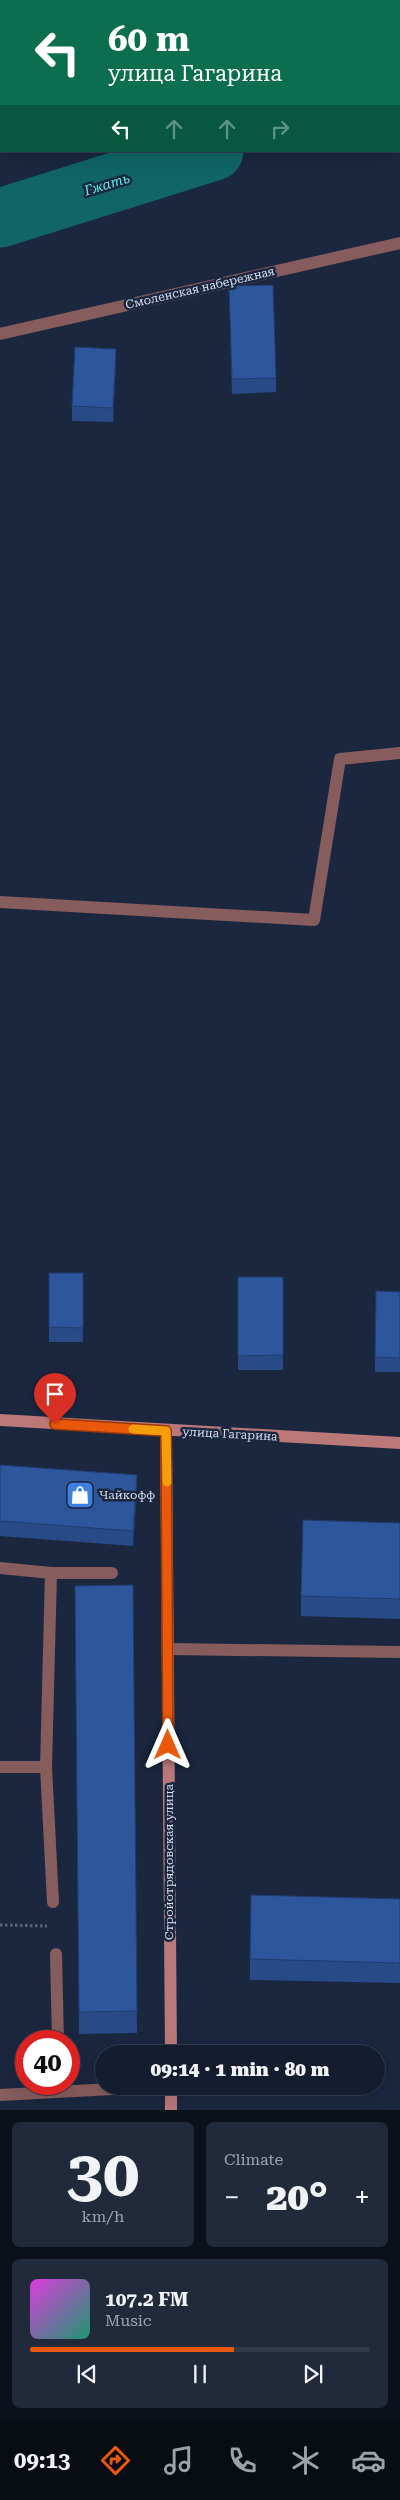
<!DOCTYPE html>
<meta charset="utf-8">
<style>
body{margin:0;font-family:"Roboto Serif",serif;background:#212a3b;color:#f1f3f6;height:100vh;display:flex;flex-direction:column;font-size:19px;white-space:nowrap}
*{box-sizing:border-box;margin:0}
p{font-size:16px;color:#9da2aa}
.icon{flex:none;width:28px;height:28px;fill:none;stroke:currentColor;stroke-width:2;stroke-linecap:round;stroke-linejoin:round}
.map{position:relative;height:2110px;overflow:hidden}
.panel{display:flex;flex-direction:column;gap:12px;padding:12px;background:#0b101a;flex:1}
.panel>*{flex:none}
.top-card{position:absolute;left:0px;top:0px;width:400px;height:152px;box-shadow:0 5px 20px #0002,0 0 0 1px #333b4b;background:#0b6e4f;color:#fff;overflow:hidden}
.speed{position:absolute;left:15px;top:2030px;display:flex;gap:10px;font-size:25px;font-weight:700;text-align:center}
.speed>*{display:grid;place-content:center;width:65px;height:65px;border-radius:50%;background:#141d2f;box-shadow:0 5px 20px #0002,0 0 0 1px #333b4b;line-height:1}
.speed .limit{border:8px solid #d22;background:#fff;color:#111}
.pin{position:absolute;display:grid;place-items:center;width:42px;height:42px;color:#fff;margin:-51px -21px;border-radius:50% 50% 50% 0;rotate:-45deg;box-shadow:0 0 5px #0007}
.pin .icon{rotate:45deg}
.me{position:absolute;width:55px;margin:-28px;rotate:0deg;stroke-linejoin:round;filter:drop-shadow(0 0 4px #0008)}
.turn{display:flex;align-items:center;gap:18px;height:105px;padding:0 25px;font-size:22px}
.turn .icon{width:65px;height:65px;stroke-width:2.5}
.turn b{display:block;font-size:35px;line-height:42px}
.lanes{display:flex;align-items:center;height:48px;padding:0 25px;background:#0003;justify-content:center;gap:25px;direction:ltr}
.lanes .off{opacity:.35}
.big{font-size:38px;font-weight:800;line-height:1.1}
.panel .widget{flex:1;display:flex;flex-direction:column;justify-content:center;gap:8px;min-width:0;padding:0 18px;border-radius:8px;background:#212a3b}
.panel .dial{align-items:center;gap:0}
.dial b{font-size:65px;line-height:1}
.song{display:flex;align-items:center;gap:15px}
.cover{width:60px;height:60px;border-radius:8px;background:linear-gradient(135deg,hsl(300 70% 55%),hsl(160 70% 35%))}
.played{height:5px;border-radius:2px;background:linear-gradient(90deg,#ea580c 60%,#333b4b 60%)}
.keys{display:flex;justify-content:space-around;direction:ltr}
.heat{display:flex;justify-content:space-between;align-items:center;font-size:28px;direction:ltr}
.panel .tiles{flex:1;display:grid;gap:12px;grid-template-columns:1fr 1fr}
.widget:last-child{grid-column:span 2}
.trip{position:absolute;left:95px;top:2045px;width:290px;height:50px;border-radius:25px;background:#141d2f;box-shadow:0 5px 20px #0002,0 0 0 1px #333b4b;font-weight:800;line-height:50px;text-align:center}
.tab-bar{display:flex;height:80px;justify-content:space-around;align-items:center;background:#080c13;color:#9da2aa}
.tab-bar .icon{width:35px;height:35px}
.tab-bar .active{color:#ea580c}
.tab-bar b{font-size:22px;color:#f1f3f6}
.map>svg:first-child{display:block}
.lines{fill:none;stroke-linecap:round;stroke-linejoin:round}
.river{stroke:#106566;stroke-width:59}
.path{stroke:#576378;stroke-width:3;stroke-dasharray:2.5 2.5;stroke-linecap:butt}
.lane{stroke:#865c5c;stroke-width:12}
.street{stroke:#865c5c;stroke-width:12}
.secondary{stroke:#bb7879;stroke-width:12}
.wall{fill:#284a87}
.shaded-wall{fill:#203c6e}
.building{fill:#2e569d;stroke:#203c6e}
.route-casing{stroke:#983908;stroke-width:12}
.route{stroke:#ea580c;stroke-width:9}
.slow{stroke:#f59e0b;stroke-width:9}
.labels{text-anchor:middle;stroke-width:5;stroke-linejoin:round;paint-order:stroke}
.street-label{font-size:12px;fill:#d6dfef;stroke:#1a273f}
.poi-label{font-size:12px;fill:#d6dfef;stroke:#1a273f;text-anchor:start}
.water-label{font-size:14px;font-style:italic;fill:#59ebec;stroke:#1a273f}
</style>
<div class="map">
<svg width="400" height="2110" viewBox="0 0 400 2110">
<rect width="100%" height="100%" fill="#1a273f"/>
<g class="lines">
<path class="river" d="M 399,51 L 400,51
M 0,218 L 214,151"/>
<path class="path" d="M 0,1925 L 47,1926"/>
<path class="lane" d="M 0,1568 L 51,1573 L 46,1767
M 51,1573 L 112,1573
M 168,1649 L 400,1652
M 0,1767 L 46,1767 L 53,1902
M 56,1954 L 58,2041
M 0,2095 L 169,2086"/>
<path class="street" d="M 190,0 L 190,1
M 339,1 L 341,0
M 0,116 L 1,115
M 0,334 L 400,243
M 0,902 L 314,920 L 340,759 L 400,753"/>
<path class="secondary" d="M 0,1420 L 400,1443
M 166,1431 L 171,2054
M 171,2110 L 171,2086"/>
</g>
<path class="wall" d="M 229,286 L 276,378 L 276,392 L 232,394 Z
M 116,363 L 113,422 L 72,421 L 72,406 Z
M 49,1273 L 83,1273 L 83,1342 L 49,1342 Z
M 238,1277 L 283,1277 L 283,1370 L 238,1370 Z
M 400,1292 L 400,1372 L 375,1372 L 375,1357 Z
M 0,1465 L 137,1490 L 133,1546 L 0,1536 Z
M 400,1523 L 400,1619 L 301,1616 L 301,1596 Z
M 133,1585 L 137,2033 L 79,2034 L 75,1586 Z
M 400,1899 L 400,1983 L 250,1980 L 250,1959 Z"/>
<path class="shaded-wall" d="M 1,31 L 1,46 L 0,46 L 0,32 Z
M 116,349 L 116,363 L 113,422 L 113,408 Z
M 137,1475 L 137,1490 L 133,1546 L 133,1531 Z"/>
<path class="building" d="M 0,0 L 40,0 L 41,1 L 1,1 L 1,31 L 0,32 Z
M 80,0 L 124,0 L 124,1 L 80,1 Z
M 273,285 L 276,378 L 232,379 L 229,286 Z
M 75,347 L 116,349 L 113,408 L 72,406 Z
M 49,1273 L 83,1273 L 83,1328 L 49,1327 Z
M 238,1277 L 283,1277 L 283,1355 L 238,1356 Z
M 376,1291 L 400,1292 L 400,1358 L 375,1357 Z
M 0,1465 L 137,1475 L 133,1531 L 0,1521 Z
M 303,1520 L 400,1523 L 400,1599 L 301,1596 Z
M 133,1585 L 137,2011 L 79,2012 L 75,1586 Z
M 251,1895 L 400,1899 L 400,1963 L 250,1959 Z"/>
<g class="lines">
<defs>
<path id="route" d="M 55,1424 L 166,1431 L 168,1745"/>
</defs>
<use href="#route" class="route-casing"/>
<use href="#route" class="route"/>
<path class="slow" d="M 133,1429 L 166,1431 L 167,1482"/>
</g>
<defs>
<symbol id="shop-square" viewBox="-11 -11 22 22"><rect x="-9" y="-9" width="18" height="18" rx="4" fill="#3f7fe0" stroke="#1a273f"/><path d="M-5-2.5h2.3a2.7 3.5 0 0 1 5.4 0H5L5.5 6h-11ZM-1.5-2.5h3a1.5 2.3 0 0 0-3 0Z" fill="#fff"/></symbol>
</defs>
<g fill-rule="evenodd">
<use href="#shop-square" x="64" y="1479" width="32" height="32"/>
</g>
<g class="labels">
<g class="street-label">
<text transform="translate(200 288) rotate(-13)" y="4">Смоленская набережная</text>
<text transform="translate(230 1434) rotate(3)" y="4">улица Гагарина</text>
<text transform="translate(169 1862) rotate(-90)" y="4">Стройотрядовская улица</text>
</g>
<g class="poi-label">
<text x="99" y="1499">Чайкофф</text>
</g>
<g class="water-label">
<text transform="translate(107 184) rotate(-17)" y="5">Гжать</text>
</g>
</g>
</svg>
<div class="speed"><div class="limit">40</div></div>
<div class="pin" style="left:55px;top:1424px;background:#d93025"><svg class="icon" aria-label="arrive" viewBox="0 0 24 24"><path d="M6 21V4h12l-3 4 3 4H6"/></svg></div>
<svg class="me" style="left:168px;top:1745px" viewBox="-20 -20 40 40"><path d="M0-17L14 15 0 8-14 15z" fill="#ea580c" stroke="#fff" stroke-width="4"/></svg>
<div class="trip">09:14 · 1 min · 80 m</div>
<div class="top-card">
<div class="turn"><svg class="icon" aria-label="left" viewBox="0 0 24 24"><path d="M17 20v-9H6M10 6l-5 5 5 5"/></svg><div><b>60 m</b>улица Гагарина</div></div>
<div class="lanes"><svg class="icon" aria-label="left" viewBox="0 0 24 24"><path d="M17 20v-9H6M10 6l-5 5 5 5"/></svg><svg class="icon off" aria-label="ahead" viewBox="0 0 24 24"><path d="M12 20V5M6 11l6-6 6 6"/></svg><svg class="icon off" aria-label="ahead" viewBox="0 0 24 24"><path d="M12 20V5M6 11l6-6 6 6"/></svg><svg class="icon off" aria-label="right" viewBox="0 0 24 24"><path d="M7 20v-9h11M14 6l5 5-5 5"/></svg></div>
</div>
</div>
<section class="panel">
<div class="tiles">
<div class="widget dial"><b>30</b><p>km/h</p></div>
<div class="widget"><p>Climate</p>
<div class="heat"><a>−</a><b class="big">20°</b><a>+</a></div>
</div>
<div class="widget">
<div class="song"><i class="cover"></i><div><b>107.2 FM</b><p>Music</p></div></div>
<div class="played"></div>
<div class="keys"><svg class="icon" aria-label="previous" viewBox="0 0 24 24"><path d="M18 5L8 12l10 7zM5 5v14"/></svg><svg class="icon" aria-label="pause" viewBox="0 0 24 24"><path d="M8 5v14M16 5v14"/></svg><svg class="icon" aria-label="next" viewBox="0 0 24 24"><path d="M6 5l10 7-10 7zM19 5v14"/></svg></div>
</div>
</div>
</section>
<nav class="tab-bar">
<b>09:13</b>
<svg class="icon active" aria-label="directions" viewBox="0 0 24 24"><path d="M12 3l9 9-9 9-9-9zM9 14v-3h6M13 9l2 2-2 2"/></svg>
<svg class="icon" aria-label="music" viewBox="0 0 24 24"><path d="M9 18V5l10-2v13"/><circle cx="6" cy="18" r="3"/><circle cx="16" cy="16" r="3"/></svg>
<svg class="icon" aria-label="phone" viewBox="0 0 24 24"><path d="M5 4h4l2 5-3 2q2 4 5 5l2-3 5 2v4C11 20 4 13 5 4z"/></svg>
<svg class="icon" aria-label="climate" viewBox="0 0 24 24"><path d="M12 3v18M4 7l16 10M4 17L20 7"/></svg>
<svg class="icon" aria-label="car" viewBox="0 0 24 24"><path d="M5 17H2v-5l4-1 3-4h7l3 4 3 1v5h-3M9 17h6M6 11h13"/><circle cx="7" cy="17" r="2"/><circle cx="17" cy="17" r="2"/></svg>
</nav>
